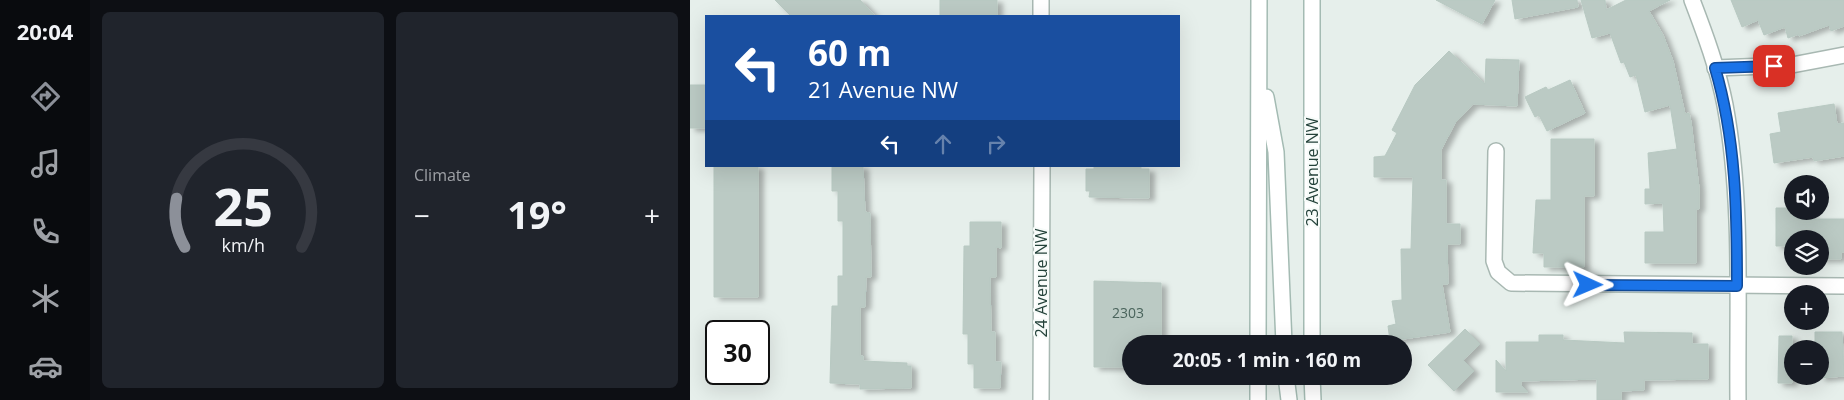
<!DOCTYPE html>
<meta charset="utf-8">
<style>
body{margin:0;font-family:"Open Sans",sans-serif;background:#20242c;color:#f1f3f6;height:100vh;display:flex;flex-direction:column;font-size:19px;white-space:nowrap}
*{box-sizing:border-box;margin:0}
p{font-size:16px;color:#9ea1a6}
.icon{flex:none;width:28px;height:28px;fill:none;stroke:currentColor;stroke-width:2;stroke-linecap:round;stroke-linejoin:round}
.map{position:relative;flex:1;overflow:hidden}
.side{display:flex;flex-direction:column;gap:12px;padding:12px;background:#0d0f14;width:600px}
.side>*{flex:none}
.hud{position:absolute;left:15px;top:15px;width:475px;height:152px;border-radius:0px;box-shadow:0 5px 20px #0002;background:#1a4fa0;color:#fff;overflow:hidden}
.tools{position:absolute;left:1094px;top:175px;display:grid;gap:10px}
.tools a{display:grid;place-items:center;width:45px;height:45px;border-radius:50%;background:#171b24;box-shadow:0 5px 20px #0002;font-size:25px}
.speed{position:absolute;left:15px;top:320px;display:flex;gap:10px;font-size:25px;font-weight:700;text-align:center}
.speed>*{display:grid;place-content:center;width:65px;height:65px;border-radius:50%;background:#171b24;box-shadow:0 5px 20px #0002;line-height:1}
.speed .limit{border:2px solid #111;border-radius:8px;background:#fff;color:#111}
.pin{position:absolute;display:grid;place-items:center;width:42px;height:42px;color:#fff;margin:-21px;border-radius:10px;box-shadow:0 2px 8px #0006}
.me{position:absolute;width:55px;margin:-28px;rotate:91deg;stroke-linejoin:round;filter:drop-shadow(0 0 4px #0008)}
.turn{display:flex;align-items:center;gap:18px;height:105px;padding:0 20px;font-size:22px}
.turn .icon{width:65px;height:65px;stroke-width:2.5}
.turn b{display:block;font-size:35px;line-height:42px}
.lanes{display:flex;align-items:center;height:48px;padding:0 20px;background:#0003;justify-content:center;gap:25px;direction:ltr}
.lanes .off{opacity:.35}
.big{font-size:38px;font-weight:700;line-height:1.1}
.side .tile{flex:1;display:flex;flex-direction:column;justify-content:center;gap:8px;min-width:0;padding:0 18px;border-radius:8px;background:#20242c}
.side .dial{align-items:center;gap:0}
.dial svg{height:130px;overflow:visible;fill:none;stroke:#363941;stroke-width:7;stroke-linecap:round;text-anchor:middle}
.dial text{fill:#f1f3f6;stroke:none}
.heat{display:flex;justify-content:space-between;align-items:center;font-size:28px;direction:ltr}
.side .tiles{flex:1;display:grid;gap:12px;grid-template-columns:repeat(2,1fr)}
.trip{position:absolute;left:432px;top:335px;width:290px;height:50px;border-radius:25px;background:#171b24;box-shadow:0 5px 20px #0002;font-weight:700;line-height:50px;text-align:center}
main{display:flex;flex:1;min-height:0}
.tabs{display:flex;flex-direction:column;width:90px;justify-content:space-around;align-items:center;background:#090b0e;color:#9ea1a6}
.tabs .icon{width:35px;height:35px}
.tabs .active{color:#8c9099}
.tabs b{font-size:22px;color:#f1f3f6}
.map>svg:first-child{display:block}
.building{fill:#bbcac4;stroke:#b8c9c2;filter:url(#shadow)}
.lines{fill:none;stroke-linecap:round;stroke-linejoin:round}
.minor-casing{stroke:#a8b8b2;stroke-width:18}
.tertiary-casing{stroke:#a8b8b2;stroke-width:18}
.secondary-casing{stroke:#a4bbb3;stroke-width:18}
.minor{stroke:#fff;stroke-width:15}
.tertiary{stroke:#fff;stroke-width:15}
.secondary{stroke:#fff;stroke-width:15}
.route-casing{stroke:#114b97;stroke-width:12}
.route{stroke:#1a73e8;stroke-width:9}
.labels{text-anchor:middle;stroke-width:4;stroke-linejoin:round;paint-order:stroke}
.number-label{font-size:14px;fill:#4a645c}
.street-label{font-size:16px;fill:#24423a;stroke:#f7fbf9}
</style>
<main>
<nav class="tabs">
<b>20:04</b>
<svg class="icon active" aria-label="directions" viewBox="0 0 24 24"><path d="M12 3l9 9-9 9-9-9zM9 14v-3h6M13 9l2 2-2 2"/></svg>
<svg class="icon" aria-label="music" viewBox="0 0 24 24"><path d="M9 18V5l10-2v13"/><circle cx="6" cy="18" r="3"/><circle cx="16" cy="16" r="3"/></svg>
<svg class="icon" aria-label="phone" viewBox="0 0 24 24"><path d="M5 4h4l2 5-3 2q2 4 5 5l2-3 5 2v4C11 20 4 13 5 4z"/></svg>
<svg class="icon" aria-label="climate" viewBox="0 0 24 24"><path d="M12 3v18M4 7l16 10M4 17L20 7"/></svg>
<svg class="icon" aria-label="car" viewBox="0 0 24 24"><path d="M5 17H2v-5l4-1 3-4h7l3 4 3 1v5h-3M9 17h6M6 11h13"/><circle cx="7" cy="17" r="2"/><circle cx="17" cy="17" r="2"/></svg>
</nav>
<section class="side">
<div class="tiles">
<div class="tile dial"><svg viewBox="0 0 100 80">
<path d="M14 69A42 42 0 1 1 86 69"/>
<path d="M14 69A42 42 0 0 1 9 39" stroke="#8c9099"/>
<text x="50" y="56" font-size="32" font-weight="700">25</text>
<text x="50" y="72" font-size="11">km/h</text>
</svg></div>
<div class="tile"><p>Climate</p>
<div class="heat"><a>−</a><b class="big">19°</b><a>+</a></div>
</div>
</div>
</section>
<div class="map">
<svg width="1154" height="400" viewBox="0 0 1154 400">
<defs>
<filter id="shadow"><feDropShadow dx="5.5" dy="3" stdDeviation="2.5" flood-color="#0004"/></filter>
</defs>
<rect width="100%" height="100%" fill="#e6efeb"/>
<path class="building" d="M 85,0 L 170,0 L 185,16 L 101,16 Z
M 250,0 L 307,0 L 307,16 L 250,16 Z
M 746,0 L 805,0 L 792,24 Z
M 822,0 L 887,0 L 888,7 L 825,19 Z
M 891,0 L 915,0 L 916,10 L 936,0 L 980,0 L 959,11 L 973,35 L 983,61 L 995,114 L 999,113 L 1001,122 L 1009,188 L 1009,209 L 1006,209 L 1006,263 L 955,263 L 955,232 L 974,232 L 973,203 L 955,204 L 955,189 L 960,189 L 958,153 L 987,149 L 980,105 L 955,112 L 946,75 L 940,77 L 934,62 L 931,63 L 920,33 L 902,38 Z
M 1041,0 L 1154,0 L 1154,26 L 1141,31 L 1139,25 L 1109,36 L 1109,34 L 1098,38 L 1095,27 L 1074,35 L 1068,20 L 1052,27 Z
M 759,51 L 795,84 L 796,59 L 829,60 L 827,106 L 783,104 L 765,123 L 751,150 L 751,180 L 756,180 L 756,224 L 770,224 L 770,244 L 757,244 L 758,284 L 752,284 L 760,332 L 700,341 L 698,326 L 706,324 L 702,301 L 712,300 L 711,249 L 721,249 L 723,177 L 684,177 L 684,157 L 695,156 L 707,133 L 702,130 L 725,85 Z
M 880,80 L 895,113 L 857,131 L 849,115 L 845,117 L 835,97 L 856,87 L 858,90 Z
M 0,85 L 16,85 L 16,128 L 0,128 Z
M 1144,104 L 1147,124 L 1154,123 L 1154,156 L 1124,161 L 1123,157 L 1084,163 L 1080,134 L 1091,132 L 1088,113 Z
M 861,139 L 904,139 L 904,196 L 894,196 L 894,267 L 854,267 L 854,253 L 843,253 L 846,200 L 861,200 Z
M 24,166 L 68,166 L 68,297 L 24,297 Z
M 142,166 L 173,166 L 175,212 L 180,213 L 181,277 L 176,277 L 175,307 L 170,307 L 170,356 L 173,356 L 173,361 L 217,363 L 217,366 L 221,366 L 221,388 L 170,389 L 170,384 L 140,383 L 142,306 L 148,306 L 148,276 L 153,276 L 153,221 L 148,221 L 148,191 L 142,191 Z
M 404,166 L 451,167 L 451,169 L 459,169 L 459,198 L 399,197 L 400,191 L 396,191 L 396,169 L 404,169 Z
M 1086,208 L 1102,208 L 1102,211 L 1121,211 L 1121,219 L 1154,219 L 1154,252 L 1151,252 L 1151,259 L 1130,259 L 1130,239 L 1102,239 L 1102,246 L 1086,246 Z
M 280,222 L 311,222 L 311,248 L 306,247 L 306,277 L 300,277 L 301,332 L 305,332 L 305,362 L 311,362 L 310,388 L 284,388 L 284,364 L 278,364 L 278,334 L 273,334 L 274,246 L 280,246 Z
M 404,281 L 471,283 L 471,344 L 441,344 L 441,367 L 404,367 Z
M 775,329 L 790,344 L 773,360 L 784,371 L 764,391 L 738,365 Z
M 934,332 L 1002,333 L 1002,344 L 1018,344 L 1018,379 L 954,380 L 954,390 L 931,391 L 931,400 L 907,400 L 907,379 L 831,381 L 831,385 L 838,392 L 806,392 L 806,360 L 816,371 L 816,342 L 849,342 L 849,335 L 873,335 L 873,340 L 935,343 Z
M 1125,332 L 1152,332 L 1154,376 L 1130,378 L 1130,349 L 1125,349 Z
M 1089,336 L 1102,336 L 1102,383 L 1088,383 Z"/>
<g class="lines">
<defs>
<path id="minor" d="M 351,0 L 351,16
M 1025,68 L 1102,65 L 1154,55
M 806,151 L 804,261 L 808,272 L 821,283 L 1154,286
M 351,400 L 352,166"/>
<path id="tertiary" d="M 1002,0 C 1015,34 1028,69 1035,105 C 1053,202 1047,302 1048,400"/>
<path id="secondary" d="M 622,0 L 622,344
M 576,97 L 586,152 L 594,344
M 568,344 L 569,0
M 596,376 L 599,400
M 622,376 L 623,400
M 568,400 L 568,376"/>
</defs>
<use href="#minor" class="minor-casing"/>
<use href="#tertiary" class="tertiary-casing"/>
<use href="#secondary" class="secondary-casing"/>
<use href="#minor" class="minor"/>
<use href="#tertiary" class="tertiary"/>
<use href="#secondary" class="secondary"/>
</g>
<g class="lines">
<defs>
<path id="route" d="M 898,285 L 1047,286 C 1047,212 1046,139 1025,68 L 1084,66"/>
</defs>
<use href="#route" class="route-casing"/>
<use href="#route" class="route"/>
</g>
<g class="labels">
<g class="number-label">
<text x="438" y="318">2303</text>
</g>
<g class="street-label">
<text transform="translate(622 172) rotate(-90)" y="6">23 Avenue NW</text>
<text transform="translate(351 283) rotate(-90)" y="6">24 Avenue NW</text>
</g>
</g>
</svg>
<div class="tools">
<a><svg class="icon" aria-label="sound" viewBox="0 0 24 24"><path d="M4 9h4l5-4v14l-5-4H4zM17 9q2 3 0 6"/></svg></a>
<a><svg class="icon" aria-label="layers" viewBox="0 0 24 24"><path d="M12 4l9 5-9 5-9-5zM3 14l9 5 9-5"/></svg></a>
<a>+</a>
<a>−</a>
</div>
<div class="speed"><div class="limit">30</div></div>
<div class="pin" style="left:1084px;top:66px;background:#d93025"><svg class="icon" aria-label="arrive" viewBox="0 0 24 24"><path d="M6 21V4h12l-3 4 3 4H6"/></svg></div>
<svg class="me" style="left:898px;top:285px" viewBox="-20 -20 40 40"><path d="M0-17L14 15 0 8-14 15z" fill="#1a73e8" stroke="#fff" stroke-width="4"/></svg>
<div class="trip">20:05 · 1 min · 160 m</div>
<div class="hud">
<div class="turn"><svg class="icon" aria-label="left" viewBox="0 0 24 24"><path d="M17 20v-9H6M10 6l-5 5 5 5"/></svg><div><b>60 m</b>21 Avenue NW</div></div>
<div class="lanes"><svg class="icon" aria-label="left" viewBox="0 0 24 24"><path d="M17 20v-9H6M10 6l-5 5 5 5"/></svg><svg class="icon off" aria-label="ahead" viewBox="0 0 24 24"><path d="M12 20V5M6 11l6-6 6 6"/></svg><svg class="icon off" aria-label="right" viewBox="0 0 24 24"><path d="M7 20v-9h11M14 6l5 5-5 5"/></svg></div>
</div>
</div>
</main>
